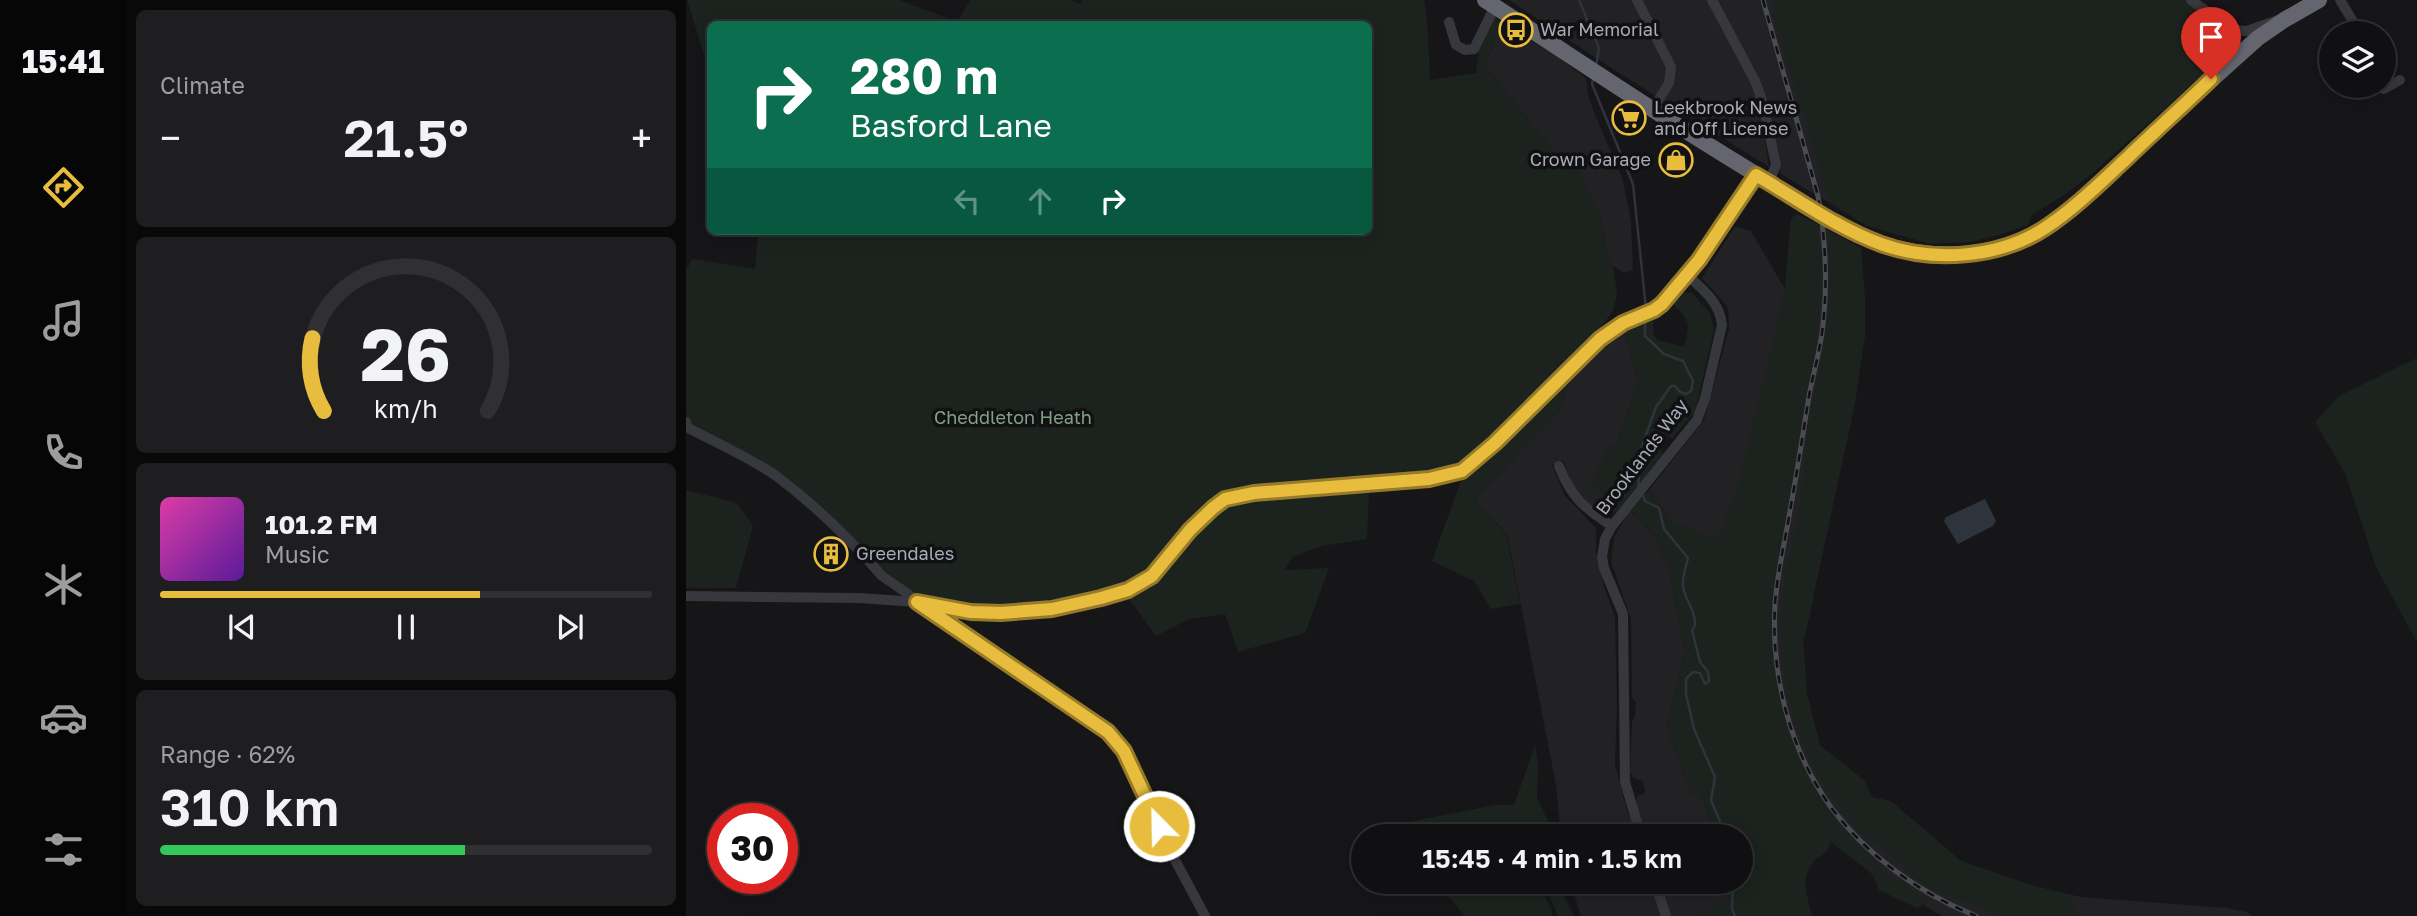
<!DOCTYPE html>
<meta charset="utf-8">
<style>
body{margin:0;font-family:"Golos Text",sans-serif;background:#1e1e20;color:#f1f3f6;height:100vh;display:flex;flex-direction:column;font-size:26px;white-space:nowrap}
*{box-sizing:border-box;margin:0}
p{font-size:23px;color:#9c9d9f}
.icon{flex:none;width:38px;height:38px;fill:none;stroke:currentColor;stroke-width:2;stroke-linecap:round;stroke-linejoin:round}
.map{position:relative;flex:1;overflow:hidden}
.sheet{display:flex;flex-direction:column;gap:10px;padding:10px;background:#09090a;width:560px}
.sheet>*{flex:none}
.guide{position:absolute;left:21px;top:21px;width:665px;height:214px;border-radius:10px;box-shadow:0 4px 18px #0003,0 0 0 2px #303032;background:#0b6e4f;color:#fff;overflow:hidden}
.controls{position:absolute;left:1633px;top:21px;display:grid;gap:14px}
.controls a{display:grid;place-items:center;width:77px;height:77px;border-radius:50%;background:#101012;box-shadow:0 4px 18px #0003,0 0 0 2px #303032;font-size:35px}
.speed{position:absolute;left:21px;top:803px;display:flex;gap:14px;font-size:35px;font-weight:700;text-align:center}
.speed>*{display:grid;place-content:center;width:91px;height:91px;border-radius:50%;background:#101012;box-shadow:0 4px 18px #0003,0 0 0 2px #303032;line-height:1}
.speed .limit{border:10px solid #d22;background:#fff;color:#111}
.pin{position:absolute;display:grid;place-items:center;width:60px;height:60px;color:#fff;margin:-72px -30px;border-radius:50% 50% 50% 0;rotate:-45deg;box-shadow:0 0 7px #0007}
.pin .icon{rotate:45deg}
.me{position:absolute;width:77px;margin:-38px;rotate:337deg;stroke-linejoin:round;filter:drop-shadow(0 0 5px #0008)}
.turn{display:flex;align-items:center;gap:24px;height:147px;padding:0 28px;font-size:32px}
.turn .icon{width:91px;height:91px;stroke-width:2.5}
.turn b{display:block;font-size:49px;line-height:60px}
.lanes{display:flex;align-items:center;height:66px;padding:0 28px;background:#0003;justify-content:center;gap:35px;direction:ltr}
.lanes .off{opacity:.35}
.big{font-size:52px;font-weight:600;line-height:1.1}
.sheet .card{flex:1;display:flex;flex-direction:column;justify-content:center;gap:10px;min-width:0;padding:0 24px;border-radius:10px;background:#1e1e20}
.sheet .dial{align-items:center;gap:0}
.dial svg{height:182px;overflow:visible;fill:none;stroke:#303032;stroke-width:7;stroke-linecap:round;text-anchor:middle}
.dial text{fill:#f1f3f6;stroke:none}
.song{display:flex;align-items:center;gap:21px}
.cover{width:84px;height:84px;border-radius:10px;background:linear-gradient(135deg,hsl(320 70% 55%),hsl(270 70% 35%))}
.played{height:7px;border-radius:4px;background:linear-gradient(90deg,#e8bd3e 65%,#303032 65%)}
.keys{display:flex;justify-content:space-around;direction:ltr}
.heat{display:flex;justify-content:space-between;align-items:center;font-size:38px;direction:ltr}
.charge{height:10px;border-radius:5px;background:linear-gradient(90deg,#34c759 62%,#303032 0)}
.trip{position:absolute;left:665px;top:824px;width:402px;height:70px;border-radius:35px;background:#101012;box-shadow:0 4px 18px #0003,0 0 0 2px #303032;font-weight:600;line-height:70px;text-align:center}
main{display:flex;flex:1;min-height:0}
.menu{display:flex;flex-direction:column;width:126px;justify-content:space-around;align-items:center;background:#060607;color:#9c9d9f}
.menu .icon{width:49px;height:49px}
.menu .current{color:#e8bd3e}
.menu b{font-size:32px;color:#f1f3f6}
.map>svg:first-child{display:block}
.built{fill:#222225}
.green{fill:#1c231e}
.water{fill:#2d343b}
.lines{fill:none;stroke-linecap:round;stroke-linejoin:round}
.stream{stroke:#2d343b;stroke-width:2.5}
.minor{stroke:#37383d;stroke-width:10}
.highway{stroke:#64656e;stroke-width:16}
.rail-casing{stroke:#4a4c52;stroke-width:5}
.rail{stroke:#111113;stroke-width:2.5;stroke-dasharray:8;stroke-linecap:butt}
.route-casing{stroke:#977b28;stroke-width:18}
.route{stroke:#e8bd3e;stroke-width:12}
.labels{text-anchor:middle;stroke-width:7;stroke-linejoin:round;paint-order:stroke}
.poi-label{font-size:18px;fill:#a9acb7;stroke:#111113;text-anchor:start}
.park-label{font-size:18px;fill:#81a186;stroke:#111113}
.street-label{font-size:18px;fill:#a9acb7;stroke:#111113}
</style>
<main>
<nav class="menu">
<b>15:41</b>
<svg class="icon current" aria-label="directions" viewBox="0 0 24 24"><path d="M12 3l9 9-9 9-9-9zM9 14v-3h6M13 9l2 2-2 2"/></svg>
<svg class="icon" aria-label="music" viewBox="0 0 24 24"><path d="M9 18V5l10-2v13"/><circle cx="6" cy="18" r="3"/><circle cx="16" cy="16" r="3"/></svg>
<svg class="icon" aria-label="phone" viewBox="0 0 24 24"><path d="M5 4h4l2 5-3 2q2 4 5 5l2-3 5 2v4C11 20 4 13 5 4z"/></svg>
<svg class="icon" aria-label="climate" viewBox="0 0 24 24"><path d="M12 3v18M4 7l16 10M4 17L20 7"/></svg>
<svg class="icon" aria-label="car" viewBox="0 0 24 24"><path d="M5 17H2v-5l4-1 3-4h7l3 4 3 1v5h-3M9 17h6M6 11h13"/><circle cx="7" cy="17" r="2"/><circle cx="17" cy="17" r="2"/></svg>
<svg class="icon" aria-label="filters" viewBox="0 0 24 24"><path d="M4 7h16M4 17h16"/><circle cx="9" cy="7" r="2"/><circle cx="15" cy="17" r="2"/></svg>
</nav>
<section class="sheet">
<div class="card"><p>Climate</p>
<div class="heat"><a>−</a><b class="big">21.5°</b><a>+</a></div>
</div>
<div class="card dial"><svg viewBox="0 0 100 80">
<path d="M14 69A42 42 0 1 1 86 69"/>
<path d="M14 69A42 42 0 0 1 9 37" stroke="#e8bd3e"/>
<text x="50" y="56" font-size="32" font-weight="700">26</text>
<text x="50" y="72" font-size="11">km/h</text>
</svg></div>
<div class="card">
<div class="song"><i class="cover"></i><div><b>101.2 FM</b><p>Music</p></div></div>
<div class="played"></div>
<div class="keys"><svg class="icon" aria-label="previous" viewBox="0 0 24 24"><path d="M18 5L8 12l10 7zM5 5v14"/></svg><svg class="icon" aria-label="pause" viewBox="0 0 24 24"><path d="M8 5v14M16 5v14"/></svg><svg class="icon" aria-label="next" viewBox="0 0 24 24"><path d="M6 5l10 7-10 7zM19 5v14"/></svg></div>
</div>
<div class="card"><p>Range · 62%</p><b class="big">310 km</b><div class="charge"></div></div>
</section>
<div class="map">
<svg width="1731" height="916" viewBox="0 0 1731 916">
<rect width="100%" height="100%" fill="#161618"/>
<path class="built" d="M 823,0 L 1096,0 L 1155,204 L 1144,203 L 1095,174 L 1088,142 L 1071,89 L 1083,167 L 922,66 Z
M 819,26 L 870,56 L 900,78 L 902,94 L 909,115 L 937,180 L 945,221 L 947,270 L 938,273 L 927,266 L 921,254 L 915,217 L 889,166 L 869,154 L 798,64 L 807,47 L 808,39 Z
M 1111,214 L 1175,248 L 1179,301 L 1179,335 L 1169,403 L 1117,644 L 1121,694 L 1134,745 L 1144,767 L 1275,861 L 1348,886 L 1395,897 L 1541,908 L 1561,912 L 1566,916 L 1256,916 L 1237,905 L 1231,908 L 1134,832 L 1032,539 L 987,523 L 963,490 L 1018,420 L 1043,329 L 1042,307 L 1016,278 L 1049,226 L 1065,231 L 1099,289 L 1105,219 Z
M 937,327 L 952,383 L 931,443 L 922,448 L 917,462 L 924,500 L 916,512 L 901,502 L 886,485 L 877,460 L 866,465 L 879,496 L 910,528 L 910,552 L 918,586 L 929,618 L 931,705 L 929,764 L 942,815 L 946,814 L 953,836 L 875,836 L 870,785 L 821,534 L 788,500 L 876,407 L 884,375 L 918,340 Z
M 944,510 L 968,535 L 983,569 L 999,650 L 981,726 L 1004,793 L 1013,792 L 1031,836 L 958,836 L 949,807 L 951,797 L 959,792 L 957,781 L 948,778 L 944,773 L 946,721 L 949,717 L 950,702 L 946,698 L 945,619 L 925,562 L 928,537 Z
M 884,882 L 966,882 L 976,916 L 895,916 Z
M 972,882 L 1039,882 L 1040,898 L 1012,916 L 983,916 Z"/>
<path class="green" d="M 1,0 L 213,0 L 264,19 L 272,20 L 285,0 L 385,0 L 394,4 L 397,0 L 738,0 L 741,17 L 744,80 L 790,73 L 794,43 L 809,17 L 819,26 C 809,38 806,50 798,64 L 869,154 L 889,166 L 915,217 L 921,254 L 927,266 L 931,294 L 927,311 L 904,342 L 856,392 L 772,466 L 738,476 L 548,490 L 536,494 L 524,502 L 463,573 L 442,585 L 411,595 L 344,605 L 290,604 L 232,594 L 198,574 L 143,515 L 5,425 L 0,413 L 0,270 L 7,259 L 69,269 L 72,231 L 682,231 L 682,24 L 24,24 L 24,73 Z
M 1086,0 L 1501,0 L 1554,41 L 1408,172 L 1378,195 L 1346,215 L 1342,225 L 1313,235 L 1284,242 L 1245,244 L 1181,226 L 1144,203 L 1087,15 Z
M 1111,214 L 1132,224 L 1136,269 L 1133,325 L 1086,602 L 1086,648 L 1101,729 L 1131,790 L 1151,822 L 1198,871 L 1244,902 L 1231,908 L 1193,890 L 1186,874 L 1145,842 C 1139,858 1131,855 1124,867 C 1114,881 1123,901 1126,916 L 1012,916 L 1040,898 L 1039,882 L 1055,882 L 1055,836 L 1031,836 L 1013,792 L 1004,793 L 981,726 L 999,650 L 983,569 L 968,535 L 944,510 L 963,490 L 987,523 L 1032,538 L 1051,489 L 1099,290 L 1105,219 Z
M 1142,230 L 1175,248 L 1179,301 L 1179,335 L 1165,422 L 1128,586 L 1127,601 L 1117,644 L 1121,694 L 1134,745 L 1178,780 L 1186,797 L 1205,801 L 1275,861 L 1348,886 L 1382,894 L 1389,911 L 1395,916 L 1315,916 L 1244,888 L 1225,876 L 1214,862 L 1170,830 L 1136,783 L 1112,732 L 1104,707 L 1096,661 L 1094,614 L 1101,560 L 1104,556 L 1117,484 L 1122,424 L 1134,368 L 1140,327 L 1143,293 Z
M 996,293 L 1006,293 L 1024,313 L 1028,330 L 1009,412 L 986,438 L 978,433 L 971,443 L 977,454 L 931,511 L 919,517 L 916,512 L 924,499 L 904,484 L 922,448 L 931,443 L 952,383 L 937,327 L 968,314 L 967,334 L 971,340 L 998,347 C 1004,323 1005,322 987,304 Z
M 1731,358 L 1731,642 L 1690,567 L 1659,473 L 1629,422 L 1653,396 Z
M 884,375 L 876,407 L 788,500 L 820,534 L 834,604 L 805,609 L 788,581 L 746,561 L 776,478 Z
M 0,490 L 51,503 L 67,526 L 50,588 L 0,588 Z
M 683,490 L 681,539 L 635,546 L 606,557 L 599,570 L 643,568 L 619,633 L 552,652 L 539,614 L 503,619 L 470,636 L 441,596 L 463,584 L 528,511 L 542,503 L 568,498 Z
M 849,745 L 852,763 L 851,799 L 862,820 L 864,836 L 712,836 L 727,821 L 809,805 L 828,805 Z
M 750,882 L 851,882 L 866,910 L 866,916 L 779,916 Z
M 852,882 L 871,882 L 888,916 L 872,916 L 862,893 Z"/>
<path class="water" d="M 1299,499 L 1310,521 L 1307,526 L 1272,544 L 1258,521 L 1260,517 Z"/>
<g class="lines">
<path class="stream" d="M 893,0 L 913,48 L 910,66
M 907,79 L 906,84 L 947,184 L 960,309
M 953,486 L 951,460 L 970,407 L 985,386 L 989,386 L 994,392 L 1000,394 L 1005,391 L 1007,381 L 997,361 L 978,354 L 959,336 L 959,319
M 956,493 L 959,501 L 973,508 L 978,529 L 1002,558 C 1000,568 996,576 997,586 C 999,601 1010,610 1009,626 L 1006,630 L 1014,662 L 1022,672 L 1023,681 L 1019,684 L 1014,673 L 1007,672 L 1000,679 L 1000,694 L 1008,729 L 1029,777 L 1025,800 L 1040,836
M 1047,882 L 1046,909 L 1049,916"/>
<path class="minor" d="M 951,0 L 985,67 L 983,83 L 967,109
M 1026,0 L 1069,81 L 1076,100 L 1090,165 L 1083,182
M 1505,0 L 1547,30 L 1561,31 L 1592,20
M 1654,0 L 1674,33
M 763,22 L 770,45 L 779,50 L 788,49 L 809,6
M 1698,71 L 1706,84
M 1698,89 L 1714,80
M 0,422 L 2,428 C 31,443 62,457 89,475 C 129,505 164,539 196,576 L 422,732 L 438,751 L 481,845 L 519,916
M 873,466 C 885,497 898,508 926,526
M 0,596 L 173,598 L 231,602 L 285,612 L 315,613 L 366,609 L 415,599 L 442,590 L 466,576 L 504,530 L 527,508 L 539,500 L 568,493 L 743,479 L 776,471 L 809,443 L 914,339 L 937,323 L 968,310 L 976,304 L 1013,260 L 1070,175
M 955,836 L 939,782 L 937,614 L 918,568 L 916,557 L 919,539 L 926,526 L 1011,420 L 1019,398 L 1036,325 C 1034,303 1017,289 1001,275
M 969,882 L 980,916"/>
<path class="highway" d="M 799,0 C 898,64 996,131 1098,191 C 1131,210 1164,236 1201,246 C 1253,260 1306,257 1354,231 C 1387,213 1413,184 1440,159 C 1483,118 1527,78 1572,38 L 1598,20 L 1633,0"/>
<defs>
<path id="rail" d="M 1077,0 L 1132,196 C 1140,241 1142,287 1136,333 C 1133,354 1127,375 1123,396 C 1117,434 1111,472 1104,511 C 1099,542 1091,573 1089,605 C 1085,675 1103,748 1144,806 C 1181,856 1233,893 1290,916"/>
</defs>
<use href="#rail" class="rail-casing"/>
<use href="#rail" class="rail"/>
</g>
<g class="lines">
<defs>
<path id="route" d="M 473,826 L 438,751 L 422,732 L 231,602 L 285,612 L 315,613 L 366,609 L 415,598 L 442,590 L 466,576 L 504,530 L 527,508 L 539,499 L 568,493 L 743,479 L 776,471 L 809,443 L 914,339 L 937,323 L 968,310 L 976,304 L 1013,260 L 1070,175 C 1110,198 1151,228 1195,244 C 1247,263 1313,258 1359,228 C 1389,208 1414,183 1440,159 C 1468,132 1497,106 1525,79"/>
</defs>
<use href="#route" class="route-casing"/>
<use href="#route" class="route"/>
</g>
<defs>
<symbol id="bus-ring" viewBox="-11 -11 22 22"><circle r="9.5" fill="#111113" stroke="#e8bd3e" stroke-width="1.5"/><path d="M-5-6H5V4H4V6H2V4H-2V6H-4V4H-5ZM-3.5-4V0h7V-4ZM-3.5 1.2v1.5H-2V1.2ZM2 1.2v1.5H3.5V1.2Z" fill="#e8bd3e"/></symbol>
<symbol id="supermarket-ring" viewBox="-11 -11 22 22"><circle r="9.5" fill="#111113" stroke="#e8bd3e" stroke-width="1.5"/><path d="M-6-5.5h2.5l.6 2H6L4.5 2H-2.5L-4.4-4H-6ZM-1.5 3.2a1.3 1.3 0 1 0 .1 0ZM3 3.2a1.3 1.3 0 1 0 .1 0Z" fill="#e8bd3e"/></symbol>
<symbol id="shop-ring" viewBox="-11 -11 22 22"><circle r="9.5" fill="#111113" stroke="#e8bd3e" stroke-width="1.5"/><path d="M-5-2.5h2.3a2.7 3.5 0 0 1 5.4 0H5L5.5 6h-11ZM-1.5-2.5h3a1.5 2.3 0 0 0-3 0Z" fill="#e8bd3e"/></symbol>
<symbol id="building-ring" viewBox="-11 -11 22 22"><circle r="9.5" fill="#111113" stroke="#e8bd3e" stroke-width="1.5"/><path d="M-4-6H4V6H1V3H-1V6H-4ZM-2.5-4.3h1.7v1.8h-1.7ZM.8-4.3h1.7v1.8H.8ZM-2.5-1h1.7V.8h-1.7ZM.8-1h1.7V.8H.8Z" fill="#e8bd3e"/></symbol>
</defs>
<g fill-rule="evenodd">
<use href="#bus-ring" x="811" y="11" width="38" height="38"/>
<use href="#supermarket-ring" x="924" y="99" width="38" height="38"/>
<use href="#shop-ring" x="971" y="141" width="38" height="38"/>
<use href="#building-ring" x="126" y="535" width="38" height="38"/>
</g>
<g class="labels">
<g class="poi-label">
<text x="854" y="36">War Memorial</text>
<text x="968" y="114">Leekbrook News<tspan x="968" dy="21">and Off License</tspan></text>
<text x="965" y="166" text-anchor="end">Crown Garage</text>
<text x="170" y="560">Greendales</text>
</g>
<g class="park-label">
<text x="327" y="424">Cheddleton Heath</text>
</g>
<g class="street-label">
<text transform="translate(956 457) rotate(-53)" y="6">Brooklands Way</text>
</g>
</g>
</svg>
<div class="controls">
<a><svg class="icon" aria-label="layers" viewBox="0 0 24 24"><path d="M12 4l9 5-9 5-9-5zM3 14l9 5 9-5"/></svg></a>
</div>
<div class="speed"><div class="limit">30</div></div>
<div class="pin" style="left:1525px;top:79px;background:#d93025"><svg class="icon" aria-label="arrive" viewBox="0 0 24 24"><path d="M6 21V4h12l-3 4 3 4H6"/></svg></div>
<svg class="me" style="left:473px;top:826px" viewBox="-20 -20 40 40"><circle r="17" fill="#e8bd3e" stroke="#fff" stroke-width="3"/><path d="M0-11L8 9 0 5-8 9z" fill="#fff"/></svg>
<div class="trip">15:45 · 4 min · 1.5 km</div>
<div class="guide">
<div class="turn"><svg class="icon" aria-label="right" viewBox="0 0 24 24"><path d="M7 20v-9h11M14 6l5 5-5 5"/></svg><div><b>280 m</b>Basford Lane</div></div>
<div class="lanes"><svg class="icon off" aria-label="left" viewBox="0 0 24 24"><path d="M17 20v-9H6M10 6l-5 5 5 5"/></svg><svg class="icon off" aria-label="ahead" viewBox="0 0 24 24"><path d="M12 20V5M6 11l6-6 6 6"/></svg><svg class="icon" aria-label="right" viewBox="0 0 24 24"><path d="M7 20v-9h11M14 6l5 5-5 5"/></svg></div>
</div>
</div>
</main>
